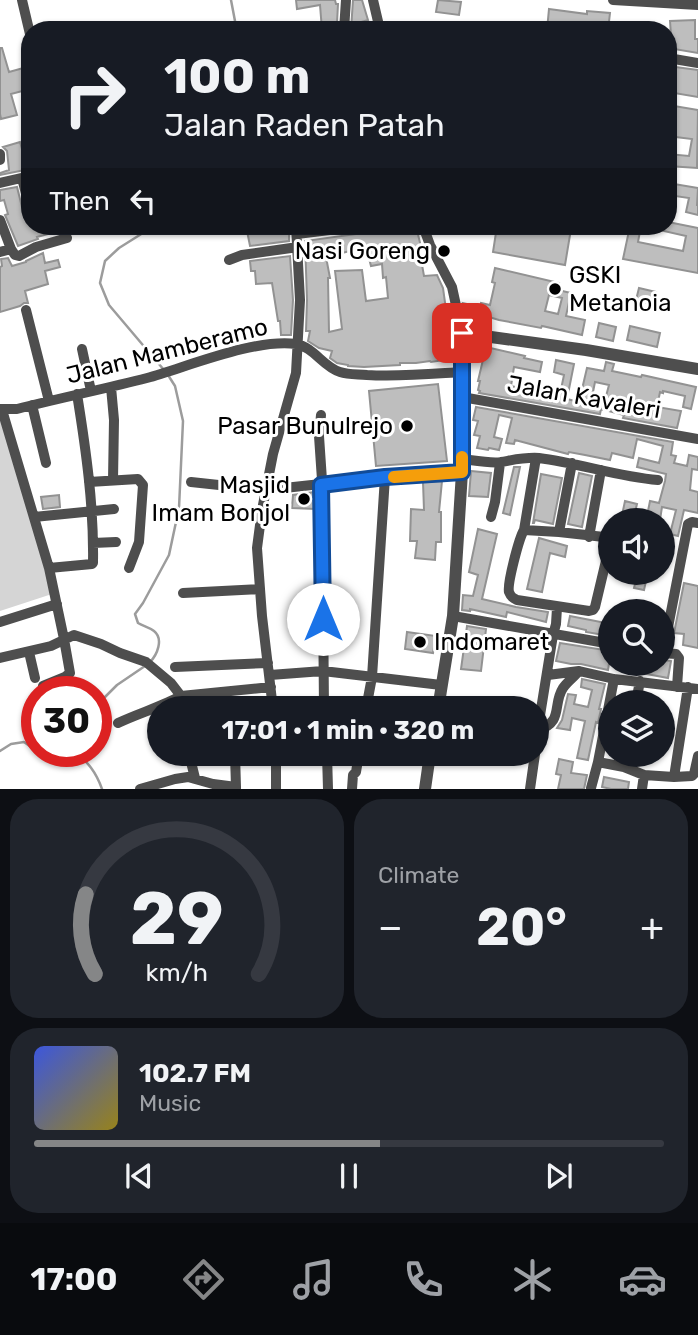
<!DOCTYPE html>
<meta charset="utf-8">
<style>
body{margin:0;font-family:Rubik,sans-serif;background:#20242c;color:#f1f3f6;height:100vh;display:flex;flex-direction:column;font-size:26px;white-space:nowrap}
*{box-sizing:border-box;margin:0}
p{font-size:23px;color:#9ea1a6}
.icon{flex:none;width:38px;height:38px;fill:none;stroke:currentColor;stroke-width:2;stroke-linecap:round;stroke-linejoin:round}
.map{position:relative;height:789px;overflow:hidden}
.details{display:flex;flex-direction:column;gap:10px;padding:10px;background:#0d0f14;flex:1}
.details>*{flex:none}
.guide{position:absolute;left:21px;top:21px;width:656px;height:214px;border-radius:28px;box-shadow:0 2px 5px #0004;background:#171b24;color:#f1f3f6;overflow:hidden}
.controls{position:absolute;left:598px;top:508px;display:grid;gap:14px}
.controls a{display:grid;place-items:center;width:77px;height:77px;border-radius:50%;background:#171b24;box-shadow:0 2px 5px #0004;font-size:35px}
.speed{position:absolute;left:21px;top:676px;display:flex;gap:14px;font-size:35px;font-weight:700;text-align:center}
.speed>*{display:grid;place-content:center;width:91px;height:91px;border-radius:50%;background:#171b24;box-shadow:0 2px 5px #0004;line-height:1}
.speed .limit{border:10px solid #d22;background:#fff;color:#111}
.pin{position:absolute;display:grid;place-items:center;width:60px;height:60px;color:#fff;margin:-30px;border-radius:14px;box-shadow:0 4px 10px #0006}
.me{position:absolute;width:77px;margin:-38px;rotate:0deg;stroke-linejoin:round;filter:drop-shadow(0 0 5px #0008)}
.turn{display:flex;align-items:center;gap:24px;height:147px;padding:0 28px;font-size:32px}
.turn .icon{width:91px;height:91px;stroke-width:2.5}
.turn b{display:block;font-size:49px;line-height:60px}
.then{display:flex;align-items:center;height:66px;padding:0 28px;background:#0003;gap:14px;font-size:26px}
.big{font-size:52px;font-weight:700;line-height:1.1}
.details .tile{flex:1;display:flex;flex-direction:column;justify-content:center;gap:10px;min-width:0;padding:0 24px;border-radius:28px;background:#20242c}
.details .dial{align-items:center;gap:0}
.dial svg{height:182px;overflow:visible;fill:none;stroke:#363941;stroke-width:7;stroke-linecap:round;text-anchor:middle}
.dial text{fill:#f1f3f6;stroke:none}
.song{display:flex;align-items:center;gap:21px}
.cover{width:84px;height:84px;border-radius:10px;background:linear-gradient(135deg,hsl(230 70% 55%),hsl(50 70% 35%))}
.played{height:7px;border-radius:4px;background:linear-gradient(90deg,#858687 55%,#363941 55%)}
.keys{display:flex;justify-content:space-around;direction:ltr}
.heat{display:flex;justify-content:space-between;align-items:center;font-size:38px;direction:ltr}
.details .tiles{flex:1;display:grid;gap:10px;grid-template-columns:1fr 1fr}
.tile:last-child{grid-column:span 2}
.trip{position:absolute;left:147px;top:696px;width:402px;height:70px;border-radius:35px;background:#171b24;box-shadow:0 2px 5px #0004;font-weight:700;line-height:70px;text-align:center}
.menu{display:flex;height:112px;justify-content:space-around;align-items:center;background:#090b0e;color:#9ea1a6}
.menu .icon{width:49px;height:49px}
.menu .current{color:#858687}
.menu b{font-size:32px;color:#f1f3f6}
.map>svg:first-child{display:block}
.green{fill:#d5d5d5}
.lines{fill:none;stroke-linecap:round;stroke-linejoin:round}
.stream{stroke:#9c9c9c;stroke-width:2.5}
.building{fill:#bebebe;stroke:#929292;stroke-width:2;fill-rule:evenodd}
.minor{stroke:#4e4e4e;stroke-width:10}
.tertiary{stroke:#4e4e4e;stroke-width:12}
.route-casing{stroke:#114b97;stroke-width:18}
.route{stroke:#1a73e8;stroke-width:12}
.slow{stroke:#f59e0b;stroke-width:12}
.poi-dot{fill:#000;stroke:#fff;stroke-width:2.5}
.labels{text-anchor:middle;stroke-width:6;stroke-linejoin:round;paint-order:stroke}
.poi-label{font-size:24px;fill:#000;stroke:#fff;text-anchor:end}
.street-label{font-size:24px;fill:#000;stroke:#fff}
</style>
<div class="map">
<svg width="698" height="789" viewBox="0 0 698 789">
<rect width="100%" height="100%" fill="#fff"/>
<path class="green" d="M 0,414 L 52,594 L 0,611 Z"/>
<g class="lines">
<path class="stream" d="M 231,0 L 235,21 L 233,30
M 154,226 L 119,248 L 105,261 L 100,283 L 109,305 L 164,370
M 150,662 C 157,655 164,639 154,631 C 149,627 143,626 138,623 L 135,614 L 143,603 L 169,555 L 179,508 L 183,421 L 175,386 L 168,375
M 96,706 L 117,685 L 145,666
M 0,751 L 11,744 L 24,742 C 39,753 45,757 64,751
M 74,751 C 88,762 96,772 102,789"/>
</g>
<path class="building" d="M 296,0 L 335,0 L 336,4 L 338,4 L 337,23 L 330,24 L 331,30 L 322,30 L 320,5 L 297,9 Z
M 353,0 L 362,0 L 368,20 L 358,23 L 359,30 L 351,30 Z
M 438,0 L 461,2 L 459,15 L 436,12 Z
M 549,9 L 587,14 L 587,11 L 610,13 L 608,30 L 588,30 L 588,26 L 586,25 L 573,24 L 573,30 L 547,30 Z
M 695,20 L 695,39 L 698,39 L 698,53 L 668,48 L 668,35 L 671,35 L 670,21 Z
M 0,48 L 2,48 L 9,72 L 27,67 L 30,77 L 30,89 L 11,94 L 17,115 L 1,119 L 0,114 Z
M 668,66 L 698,70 L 698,97 L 668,92 Z
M 668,105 L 698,110 L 697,168 L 668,166 L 668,154 L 689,156 L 692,139 L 668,136 Z
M 20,142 L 22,149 L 30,147 L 30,169 L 0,175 L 0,173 L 9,170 L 7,151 L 3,147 Z
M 668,183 L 698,188 L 697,205 L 698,205 L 698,215 L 686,212 L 689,198 L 668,195 Z
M 17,187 L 23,211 L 28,216 L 30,226 L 70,226 L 70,228 L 37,237 L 38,239 L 18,246 L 5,215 L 8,214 L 4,200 L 0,201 L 0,190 Z
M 668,222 L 698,228 L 698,273 L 623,259 L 630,226 L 641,226 L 638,242 L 683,251 L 686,236 L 655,229 L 655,226 L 668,226 Z
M 246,226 L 289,226 L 289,241 L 250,246 Z
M 373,226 L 416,226 L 421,247 L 419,248 L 424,276 L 437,275 L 443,288 L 449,331 L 450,331 L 452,343 L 449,343 L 451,359 L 431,362 L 430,361 L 416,363 L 400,363 L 400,365 L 364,367 L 348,366 L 348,365 L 337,363 L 330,358 L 332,351 L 319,348 L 308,341 L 310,331 L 306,331 L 307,300 L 305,241 L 363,233 L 367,231 L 369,227 ZM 366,247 L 371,266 L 382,264 L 383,278 L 386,277 L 388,298 L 366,301 L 362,270 L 335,271 L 342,329 L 329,332 L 328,278 L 330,278 L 326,257 Z
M 497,226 L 556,226 L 571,229 L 565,265 L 493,252 Z
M 43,253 L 45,263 L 58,260 L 60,267 L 45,271 L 48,284 L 25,291 L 28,303 L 24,303 L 20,306 L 0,312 L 0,267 L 2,266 L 1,259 L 8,258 L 12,266 L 26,262 L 26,261 Z
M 290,256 L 293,300 L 291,335 L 281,335 L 280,321 L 278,321 L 272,283 L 256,284 L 255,271 L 251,271 L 250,261 Z
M 495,268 L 559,283 L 558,290 L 571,293 L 566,316 L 585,320 L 582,335 L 542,326 L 541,328 L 499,320 L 465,310 L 463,303 L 480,307 L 481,303 L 490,305 L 495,283 L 492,282 ZM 549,295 L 562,298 L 558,314 L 545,311 Z
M 639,288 L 656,292 L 653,304 L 636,300 Z
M 599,323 L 616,327 L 613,341 L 596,337 Z
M 630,326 L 660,333 L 657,347 L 627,340 Z
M 486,347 L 525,356 L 524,358 L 542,362 L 540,372 L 514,367 L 511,386 L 524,389 L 526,382 L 537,384 L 536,389 L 560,394 L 564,375 L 554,372 L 556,360 L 574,364 L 567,399 L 579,402 L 587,368 L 604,371 L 606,362 L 614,364 L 612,371 L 641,377 L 642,375 L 696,387 L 691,409 L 683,407 L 685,396 L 663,391 L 663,393 L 660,392 L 657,407 L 681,411 L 677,428 L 623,418 L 624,415 L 601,409 L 600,414 L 479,393 L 480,391 L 478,390 L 480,381 L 478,381 ZM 595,382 L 609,385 L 605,400 L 592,397 Z
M 438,384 L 447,461 L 376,466 L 369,391 Z
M 476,407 L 673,442 L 671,455 L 676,456 L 674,463 L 687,466 L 689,455 L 698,457 L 698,470 L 692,469 L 690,490 L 698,492 L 698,513 L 684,510 L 678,536 L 670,534 L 676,510 L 662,507 L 660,520 L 650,520 L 651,512 L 648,511 L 650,501 L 659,503 L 665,481 L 666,474 L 637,467 L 639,458 L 659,463 L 663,446 L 637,439 L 633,458 L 612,453 L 610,460 L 585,455 L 569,452 L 568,454 L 515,440 L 514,444 L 506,443 L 512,418 L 499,415 L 494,437 L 502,439 L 499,450 L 489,448 L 488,450 L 477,448 L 480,436 L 474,435 L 478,421 L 473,420 Z
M 514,467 L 520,467 L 510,515 L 503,513 Z
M 471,471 L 491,473 L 488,497 L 469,496 Z
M 579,473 L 592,476 L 582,527 L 568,524 Z
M 541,474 L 562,478 L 553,524 L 535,520 L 534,523 L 533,523 Z
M 442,481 L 439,512 L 441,512 L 441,542 L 436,542 L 435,560 L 415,558 L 417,541 L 410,541 L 411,509 L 424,510 L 423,482 Z
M 315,492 L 315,509 L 292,508 L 293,495 Z
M 59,495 L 60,507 L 43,509 L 41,497 Z
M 625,501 L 637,504 L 633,520 L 621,520 Z
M 478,529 L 497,534 L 482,599 L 516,607 L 548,612 L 546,622 L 507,612 L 506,617 L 470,609 L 470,611 L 462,610 L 463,595 L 473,596 L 478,575 L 469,572 Z
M 539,538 L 567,546 L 565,557 L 550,553 L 542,592 L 527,589 Z
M 638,572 L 648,572 L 644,590 L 634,588 Z
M 684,583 L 698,586 L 698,648 L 683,645 L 684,634 L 674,633 Z
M 570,616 L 606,623 L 604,635 L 586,632 L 586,630 L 568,626 Z
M 467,626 L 486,629 L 481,671 L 461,669 Z
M 407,632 L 436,636 L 433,653 L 405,649 Z
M 560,643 L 611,651 L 608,670 L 581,664 L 571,664 L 556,661 Z
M 663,660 L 671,661 L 668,678 L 620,669 L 621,663 L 663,663 Z
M 582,679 L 605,684 L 599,709 L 601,709 L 598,723 L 596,722 L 588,760 L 577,758 L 585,721 L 572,718 L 570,730 L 557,728 L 562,720 L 568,694 L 576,695 L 574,704 L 588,707 L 592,690 L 581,687 Z
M 559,759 L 573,762 L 571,773 L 587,775 L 584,789 L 558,789 L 561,775 L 556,774 Z
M 604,777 L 629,782 L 628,789 L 611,789 L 602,787 Z"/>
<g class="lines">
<path class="minor" d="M 22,0 L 30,34
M 373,0 L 380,30
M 613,0 L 698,5
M 344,30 L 346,0
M 668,58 L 698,63
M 0,154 L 0,160
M 22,178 L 30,209
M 0,183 L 30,176
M 0,220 L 11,249
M 423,226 L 430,245 L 452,287 L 462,333
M 297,234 L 362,226
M 0,252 L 11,249 L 15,255 L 19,256 L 36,247 L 67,238
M 229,260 L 242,255 L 298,247
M 26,310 L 49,401
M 82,349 L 91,391
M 111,387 L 114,420 L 113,480
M 462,397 L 698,439
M 32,405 L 46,463
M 0,409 L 17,409 C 60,398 104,389 147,378 C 187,367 256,338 296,344 C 314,347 323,367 340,372 C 349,375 358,374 367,375 C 399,377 430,374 462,372
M 2,410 L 49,568 L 64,639 L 70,673 L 65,677 L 43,686
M 321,415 L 319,436 L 322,480 L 324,709
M 462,459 C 471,460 493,464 501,462 C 513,460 525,457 539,458 C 579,463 618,477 658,480
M 89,482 L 138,479 L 143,485 L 139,542 L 129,568
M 191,482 L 266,490 L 385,477 L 462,472
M 34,517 L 114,509
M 491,517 L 495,502 L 500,463
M 524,530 L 559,532 L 604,537 L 610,544 L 595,607 L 593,610 L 589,611 L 517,600 C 513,598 511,597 509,592 C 507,584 519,538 524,530 Z
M 524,530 L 536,458
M 559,532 L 572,463
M 589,537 L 601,470
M 93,543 L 116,542
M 49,568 L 92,564 L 93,563 C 94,506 86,450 77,394
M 183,593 L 260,589
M 453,616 L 611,644
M 0,622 L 57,604
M 29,652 L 35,678
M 663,653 L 688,524 L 692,522 L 698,523
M 663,653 L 676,654 L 679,658 L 677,687
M 0,658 L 51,646 L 74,635 L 101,644 L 120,653 L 146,662 L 171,683 L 181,696 L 271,687
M 175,667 L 268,663
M 270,675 L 323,671 L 441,685
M 548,675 L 579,671 L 614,679 L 698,689
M 614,679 L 598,762 L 624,767 L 644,775 L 674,777 L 688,687
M 225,692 L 229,709
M 636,702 L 640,681
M 273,709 L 262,616 L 257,548 L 262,510 L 273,454 L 296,373 L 300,300 L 296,226
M 366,709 L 372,677 L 385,477
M 118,723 C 139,713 161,707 181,696
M 538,730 C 564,722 552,705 563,688 C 567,682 574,677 579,671
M 537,734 L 553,635 L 556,624 L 557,608
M 189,754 L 195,778
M 235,754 L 236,787
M 276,754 L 276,789
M 327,754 L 328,789
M 624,767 L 626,754
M 674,777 L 692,776 L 694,774 L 698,756
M 591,788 L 598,762
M 140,789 L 175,779 L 188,777 L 213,784 L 236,787 L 236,789
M 352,789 L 353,775 L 356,772 L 359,754
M 530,789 L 535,754
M 642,789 L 644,775"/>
<path class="tertiary" d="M 438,709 L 453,616 L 462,472 L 462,333 L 586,350 L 698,369
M 425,789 L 430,754"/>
</g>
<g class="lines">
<defs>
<path id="route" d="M 323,619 L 321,485 L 385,477 L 462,472 L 462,333"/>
</defs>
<use href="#route" class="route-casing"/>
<use href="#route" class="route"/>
<path class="slow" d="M 394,477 L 462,472 L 462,457"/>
</g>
<g class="poi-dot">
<circle cx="444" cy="251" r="7"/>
<circle cx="555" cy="289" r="7"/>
<circle cx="407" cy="426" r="7"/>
<circle cx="304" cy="499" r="7"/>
<circle cx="420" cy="642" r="7"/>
</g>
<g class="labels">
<g class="poi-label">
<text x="430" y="259">Nasi Goreng</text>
<text x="569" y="283" text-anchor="start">GSKI<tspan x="569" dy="28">Metanoia</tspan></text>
<text x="393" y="434">Pasar Bunulrejo</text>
<text x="290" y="493">Masjid<tspan x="290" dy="28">Imam Bonjol</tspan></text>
<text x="434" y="650" text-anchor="start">Indomaret</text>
</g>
<g class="street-label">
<text transform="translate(167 351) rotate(-14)" y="8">Jalan Mamberamo</text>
<text transform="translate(584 397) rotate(10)" y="8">Jalan Kavaleri</text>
</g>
</g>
</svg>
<div class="controls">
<a><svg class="icon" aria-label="sound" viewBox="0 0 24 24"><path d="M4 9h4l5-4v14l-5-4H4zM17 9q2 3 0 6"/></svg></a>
<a><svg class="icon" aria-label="search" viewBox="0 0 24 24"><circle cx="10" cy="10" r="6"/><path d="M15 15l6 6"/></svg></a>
<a><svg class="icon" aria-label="layers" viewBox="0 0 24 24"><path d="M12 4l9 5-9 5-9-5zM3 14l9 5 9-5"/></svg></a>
</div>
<div class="speed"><div class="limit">30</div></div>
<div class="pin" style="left:462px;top:333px;background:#d93025"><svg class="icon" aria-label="arrive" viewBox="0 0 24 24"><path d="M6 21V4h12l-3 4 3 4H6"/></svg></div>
<svg class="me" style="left:323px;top:619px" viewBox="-20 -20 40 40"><circle r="19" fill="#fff"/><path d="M0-13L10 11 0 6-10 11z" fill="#1a73e8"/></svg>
<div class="trip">17:01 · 1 min · 320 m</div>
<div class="guide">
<div class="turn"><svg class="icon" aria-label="right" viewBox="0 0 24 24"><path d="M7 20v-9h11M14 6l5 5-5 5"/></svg><div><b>100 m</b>Jalan Raden Patah</div></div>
<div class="then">Then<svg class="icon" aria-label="left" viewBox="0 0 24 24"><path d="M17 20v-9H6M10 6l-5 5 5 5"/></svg></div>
</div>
</div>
<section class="details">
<div class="tiles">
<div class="tile dial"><svg viewBox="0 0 100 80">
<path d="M14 69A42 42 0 1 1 86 69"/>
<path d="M14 69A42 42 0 0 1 10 34" stroke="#858687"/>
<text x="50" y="56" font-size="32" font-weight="700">29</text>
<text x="50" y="72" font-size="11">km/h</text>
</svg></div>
<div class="tile"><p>Climate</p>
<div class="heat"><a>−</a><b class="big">20°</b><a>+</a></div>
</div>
<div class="tile">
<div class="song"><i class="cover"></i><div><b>102.7 FM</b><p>Music</p></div></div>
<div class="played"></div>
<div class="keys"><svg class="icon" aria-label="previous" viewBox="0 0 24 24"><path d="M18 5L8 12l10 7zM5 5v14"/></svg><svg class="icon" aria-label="pause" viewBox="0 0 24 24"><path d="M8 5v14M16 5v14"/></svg><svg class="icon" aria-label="next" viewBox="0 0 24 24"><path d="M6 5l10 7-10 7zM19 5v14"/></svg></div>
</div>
</div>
</section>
<nav class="menu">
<b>17:00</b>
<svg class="icon current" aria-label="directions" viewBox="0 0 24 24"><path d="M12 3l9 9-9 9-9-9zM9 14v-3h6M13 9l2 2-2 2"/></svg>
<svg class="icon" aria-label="music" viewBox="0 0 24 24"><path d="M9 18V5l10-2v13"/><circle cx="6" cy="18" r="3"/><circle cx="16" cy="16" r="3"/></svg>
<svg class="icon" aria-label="phone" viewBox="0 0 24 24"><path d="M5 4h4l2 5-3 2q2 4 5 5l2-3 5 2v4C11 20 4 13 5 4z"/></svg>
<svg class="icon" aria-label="climate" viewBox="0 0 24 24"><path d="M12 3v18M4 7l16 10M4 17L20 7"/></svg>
<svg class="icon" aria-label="car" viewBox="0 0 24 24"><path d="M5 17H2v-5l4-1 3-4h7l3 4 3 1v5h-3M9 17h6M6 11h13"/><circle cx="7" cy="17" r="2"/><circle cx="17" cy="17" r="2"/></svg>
</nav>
